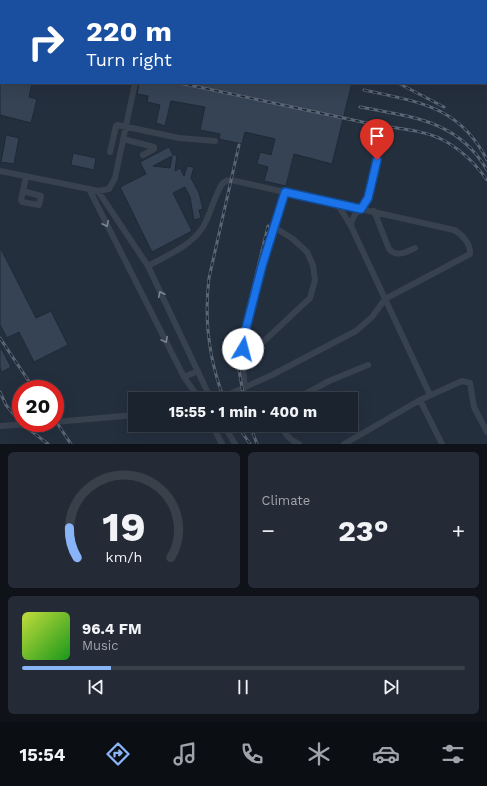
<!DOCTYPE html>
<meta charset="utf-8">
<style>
body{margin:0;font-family:"Work Sans",sans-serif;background:#242b36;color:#f1f3f6;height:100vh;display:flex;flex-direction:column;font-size:15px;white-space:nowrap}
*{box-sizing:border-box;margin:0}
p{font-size:13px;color:#a0a4aa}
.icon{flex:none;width:22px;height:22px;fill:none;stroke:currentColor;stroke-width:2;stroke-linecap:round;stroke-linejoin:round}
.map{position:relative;height:444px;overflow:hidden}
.sheet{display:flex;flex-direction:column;gap:8px;padding:8px;background:#0f1319;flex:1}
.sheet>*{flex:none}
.guide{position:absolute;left:0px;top:0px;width:487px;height:84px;box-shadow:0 4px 16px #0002,0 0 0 1px #39404a;background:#1a4fa0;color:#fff;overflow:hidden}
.speed{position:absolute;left:12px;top:380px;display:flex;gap:8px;font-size:20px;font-weight:700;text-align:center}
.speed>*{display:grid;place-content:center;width:52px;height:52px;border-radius:50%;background:#1b232e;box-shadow:0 4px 16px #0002,0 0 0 1px #39404a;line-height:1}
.speed .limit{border:6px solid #d22;background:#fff;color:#111}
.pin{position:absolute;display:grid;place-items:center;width:34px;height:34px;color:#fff;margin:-41px -17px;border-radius:50% 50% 50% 0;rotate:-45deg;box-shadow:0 0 4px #0007}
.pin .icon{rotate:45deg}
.me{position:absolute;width:44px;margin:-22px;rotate:8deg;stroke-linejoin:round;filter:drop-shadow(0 0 3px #0008)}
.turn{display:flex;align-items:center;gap:14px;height:84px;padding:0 20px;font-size:18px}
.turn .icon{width:52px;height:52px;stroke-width:2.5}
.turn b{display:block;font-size:28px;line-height:34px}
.big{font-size:30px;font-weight:700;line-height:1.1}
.sheet .card{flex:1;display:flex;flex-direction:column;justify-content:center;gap:6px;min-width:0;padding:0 14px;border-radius:6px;background:#242b36}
.sheet .dial{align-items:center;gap:0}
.dial svg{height:104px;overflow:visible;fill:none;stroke:#39404a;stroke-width:7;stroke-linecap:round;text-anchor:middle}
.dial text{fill:#f1f3f6;stroke:none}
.song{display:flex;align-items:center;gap:12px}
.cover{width:48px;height:48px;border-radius:6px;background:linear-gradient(135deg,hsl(70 70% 55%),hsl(120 70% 35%))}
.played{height:4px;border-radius:2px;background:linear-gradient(90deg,#8ab4f8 20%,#39404a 20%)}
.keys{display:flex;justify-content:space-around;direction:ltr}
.heat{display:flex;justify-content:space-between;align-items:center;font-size:22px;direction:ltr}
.sheet .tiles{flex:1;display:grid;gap:8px;grid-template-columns:1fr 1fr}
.card:last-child{grid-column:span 2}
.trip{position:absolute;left:128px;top:392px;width:230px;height:40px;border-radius:0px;background:#1b232e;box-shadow:0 4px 16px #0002,0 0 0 1px #39404a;font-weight:700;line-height:40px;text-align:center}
.dock{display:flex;height:64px;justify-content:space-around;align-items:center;background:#0b0e12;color:#a0a4aa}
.dock .icon{width:28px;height:28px}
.dock .active{color:#8ab4f8}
.dock b{font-size:18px;color:#f1f3f6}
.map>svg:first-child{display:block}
.building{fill:#364354;stroke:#1f2835;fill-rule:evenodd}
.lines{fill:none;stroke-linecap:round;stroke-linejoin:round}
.minor{stroke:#38414e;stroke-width:6}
.rail-casing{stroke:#5a6575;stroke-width:3}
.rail{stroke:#1d2633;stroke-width:1.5;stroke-dasharray:4.5;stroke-linecap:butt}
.oneway{stroke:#7c8592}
.route-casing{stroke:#114b97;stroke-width:10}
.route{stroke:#1a73e8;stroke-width:7}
</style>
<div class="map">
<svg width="487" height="444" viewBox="0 0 487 444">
<rect width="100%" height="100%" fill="#242f3e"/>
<path class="building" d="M 0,83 L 32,83 L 29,97 L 37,99 L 31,123 L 0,115 Z
M 139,83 L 352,83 L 332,164 L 294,154 L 286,186 L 264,181 L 268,167 L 257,164 L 260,152 L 271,155 L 275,139 L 245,132 L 242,144 L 219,139 L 220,134 L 200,130 L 205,107 L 171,101 L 165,126 L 156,123 L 160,105 L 147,102 L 148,96 L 137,94 Z
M 6,135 L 19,138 L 14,164 L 1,162 Z
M 169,147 L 173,155 L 177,155 L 175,171 L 180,168 L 184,176 L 187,166 L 194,167 L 191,178 L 199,193 L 203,209 L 199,210 L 201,218 L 194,220 L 190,197 L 185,187 L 173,193 L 192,231 L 152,252 L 120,187 L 146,174 L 140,162 ZM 172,156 L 170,168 L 153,166 Z
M 73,153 L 96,158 L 94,170 L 71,165 Z
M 0,247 L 36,318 L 51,311 L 68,345 L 34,362 L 19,332 L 7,338 L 0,325 Z
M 0,346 L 11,367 L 2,372 L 0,368 Z"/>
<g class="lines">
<path class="minor" d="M 417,1 L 417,0
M 0,11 L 1,11
M 123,139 L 154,147 L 154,149 L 143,155
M 110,152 L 116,126 L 118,125 L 179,138 L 215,141
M 0,171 L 89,189 L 98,191 L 109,189 L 115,178 L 135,83
M 89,189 L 184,377 L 198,397
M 23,191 L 41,196 L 39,205 L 22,202 L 21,200 L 26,177
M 98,191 L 148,266 L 208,393
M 338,205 L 351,226 L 430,395
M 374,211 L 389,249 C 397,258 406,252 415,248
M 351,226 C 352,213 362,209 368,198 L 380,147
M 148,266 C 166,256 191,246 203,227 C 211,213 214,197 222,184 L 226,181 L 231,180 L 454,230 C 462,234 471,244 470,254 L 385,299 L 372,317 L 356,331 L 272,375 L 223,397 L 212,398
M 242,362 L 310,298 L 315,280 L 313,265 L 307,252 L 293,239 L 274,227 L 285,192
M 184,377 L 198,371
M 245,388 C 243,370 241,353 244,336 C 250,300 264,261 274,227
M 296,399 L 329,381 L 368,365
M 420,400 L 442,444
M 55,422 L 135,415
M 212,425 L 222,444
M 224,425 L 235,444
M 282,425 C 284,435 290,440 299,444
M 0,426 L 42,423
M 344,444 L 420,400 L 462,381 L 470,383 L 474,407 L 487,432"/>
<defs>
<path id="rail" d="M 77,0 L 82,1
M 94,0 L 99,1
M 134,0 L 139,1
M 154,0 L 159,1
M 481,0 L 481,1
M 341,1 L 341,0
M 373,1 L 373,0
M 389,1 L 389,0
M 0,17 L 1,18
M 486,21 L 487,24
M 486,32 L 487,41
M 179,83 C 242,96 305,110 367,123 C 392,129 416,128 439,138 C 458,147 475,163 487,180
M 398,83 L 444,107
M 364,90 C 417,102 459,105 487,160
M 360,107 C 412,117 458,120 487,170
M 0,338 L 34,389
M 0,392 L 6,405 L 21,423
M 224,399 C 209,360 204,319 209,278 L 239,145
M 244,399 L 239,370 L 240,341 L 268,226
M 55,420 L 71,444
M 21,423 L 48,444
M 237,425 L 250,444
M 250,425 L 257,444"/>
</defs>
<use href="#rail" class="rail-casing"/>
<use href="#rail" class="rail"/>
</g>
<defs><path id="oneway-chevron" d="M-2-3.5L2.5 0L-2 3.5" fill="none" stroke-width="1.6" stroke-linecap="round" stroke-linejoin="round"/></defs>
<g class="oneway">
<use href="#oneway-chevron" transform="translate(106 224) rotate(63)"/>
<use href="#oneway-chevron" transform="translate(161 294) rotate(-116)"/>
<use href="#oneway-chevron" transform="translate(165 340) rotate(62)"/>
</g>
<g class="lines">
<defs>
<path id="route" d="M 243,349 L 244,336 L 262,266 L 285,192 L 361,209 L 368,198 L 377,160"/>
</defs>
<use href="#route" class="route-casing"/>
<use href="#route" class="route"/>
</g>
</svg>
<div class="speed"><div class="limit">20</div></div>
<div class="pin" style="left:377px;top:160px;background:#d93025"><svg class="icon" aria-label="arrive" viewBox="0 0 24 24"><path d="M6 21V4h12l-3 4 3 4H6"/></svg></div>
<svg class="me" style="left:243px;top:349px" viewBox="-20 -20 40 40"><circle r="19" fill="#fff"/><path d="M0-13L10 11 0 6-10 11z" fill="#1a73e8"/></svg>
<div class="trip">15:55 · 1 min · 400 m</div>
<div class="guide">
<div class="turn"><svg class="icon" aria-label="right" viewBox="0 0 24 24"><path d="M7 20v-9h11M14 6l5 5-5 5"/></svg><div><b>220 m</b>Turn right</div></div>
</div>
</div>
<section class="sheet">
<div class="tiles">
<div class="card dial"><svg viewBox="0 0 100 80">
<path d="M14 69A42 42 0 1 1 86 69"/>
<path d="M14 69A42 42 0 0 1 8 46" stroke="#8ab4f8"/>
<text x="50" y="56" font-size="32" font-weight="700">19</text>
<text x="50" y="72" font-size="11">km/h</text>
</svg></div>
<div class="card"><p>Climate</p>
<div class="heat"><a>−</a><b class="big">23°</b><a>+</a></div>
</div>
<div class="card">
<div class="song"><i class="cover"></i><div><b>96.4 FM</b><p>Music</p></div></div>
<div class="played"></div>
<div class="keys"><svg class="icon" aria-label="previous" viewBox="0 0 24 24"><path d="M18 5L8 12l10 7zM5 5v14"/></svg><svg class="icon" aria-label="pause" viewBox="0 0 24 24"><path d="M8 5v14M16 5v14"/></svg><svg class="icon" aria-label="next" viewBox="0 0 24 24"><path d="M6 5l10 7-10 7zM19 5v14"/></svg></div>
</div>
</div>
</section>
<nav class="dock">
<b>15:54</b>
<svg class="icon active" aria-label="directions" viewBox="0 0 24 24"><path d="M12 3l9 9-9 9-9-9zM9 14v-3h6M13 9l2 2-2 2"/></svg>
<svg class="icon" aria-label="music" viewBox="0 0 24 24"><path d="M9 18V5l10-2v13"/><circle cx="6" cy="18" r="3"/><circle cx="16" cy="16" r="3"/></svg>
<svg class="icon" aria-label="phone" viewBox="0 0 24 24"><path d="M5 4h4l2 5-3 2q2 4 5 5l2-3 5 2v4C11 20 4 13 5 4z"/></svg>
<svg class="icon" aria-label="climate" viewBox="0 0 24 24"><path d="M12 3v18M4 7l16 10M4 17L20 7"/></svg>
<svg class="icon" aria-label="car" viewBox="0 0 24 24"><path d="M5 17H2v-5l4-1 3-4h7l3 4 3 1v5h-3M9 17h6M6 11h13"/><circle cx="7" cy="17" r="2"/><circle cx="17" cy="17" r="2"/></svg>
<svg class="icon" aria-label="filters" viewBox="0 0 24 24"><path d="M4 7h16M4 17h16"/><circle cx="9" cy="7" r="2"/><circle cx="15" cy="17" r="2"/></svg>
</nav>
